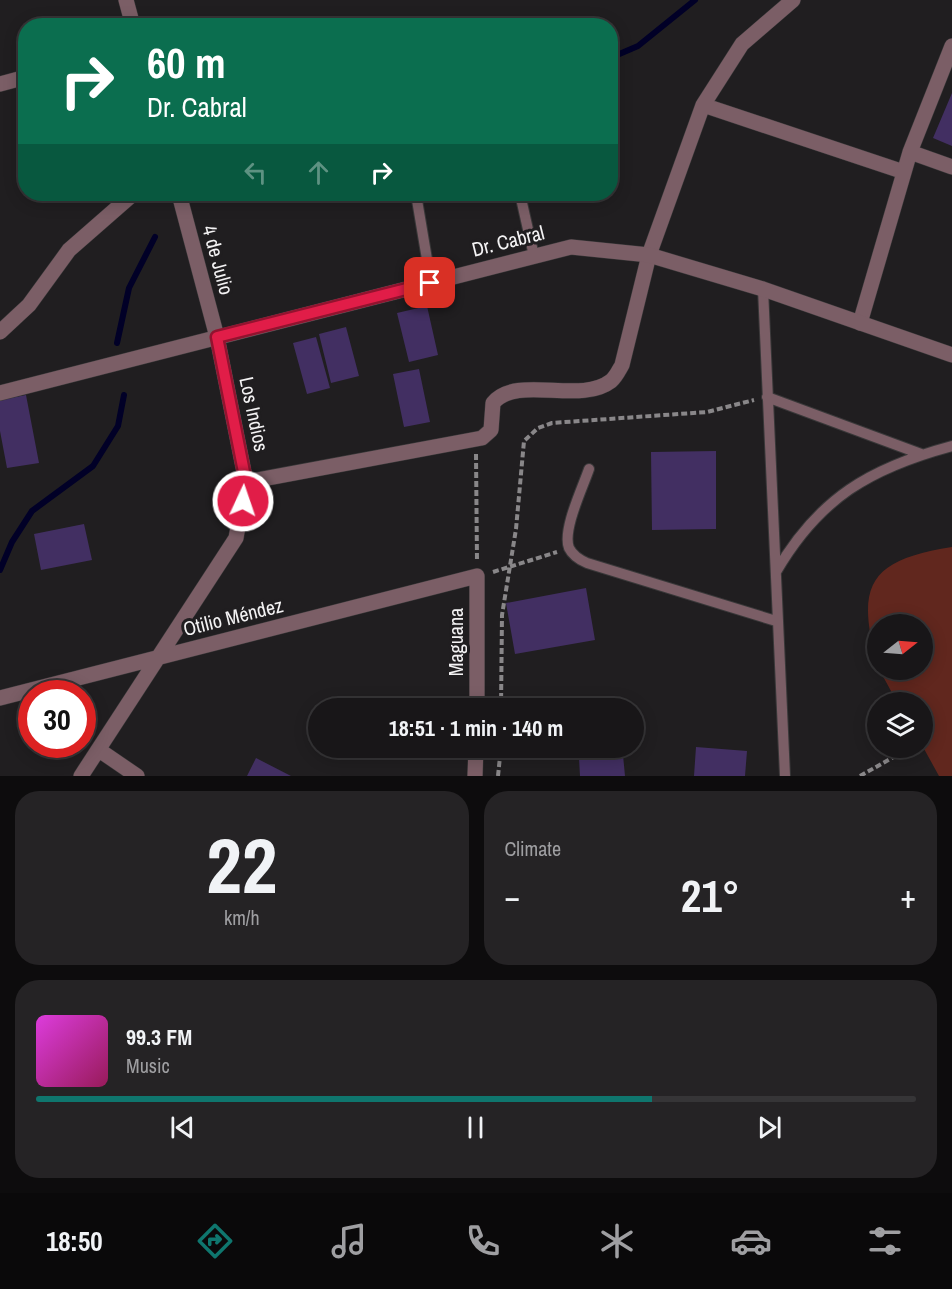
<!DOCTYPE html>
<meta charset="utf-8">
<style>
body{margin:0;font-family:"Archivo Narrow",sans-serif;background:#252325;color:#f1f3f6;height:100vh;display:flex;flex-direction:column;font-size:22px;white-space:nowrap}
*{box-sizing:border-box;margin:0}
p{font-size:20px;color:#9f9fa2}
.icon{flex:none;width:33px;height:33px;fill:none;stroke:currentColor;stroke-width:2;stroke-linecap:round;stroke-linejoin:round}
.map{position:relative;height:776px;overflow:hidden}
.sheet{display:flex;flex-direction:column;gap:15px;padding:15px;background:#0d0c0d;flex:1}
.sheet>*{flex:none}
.top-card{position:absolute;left:18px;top:18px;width:600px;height:183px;border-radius:24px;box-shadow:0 3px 15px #0003,0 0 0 2px #363537;background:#0b6e4f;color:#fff;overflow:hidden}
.needle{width:39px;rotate:73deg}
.tools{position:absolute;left:867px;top:614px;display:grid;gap:12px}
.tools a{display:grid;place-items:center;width:66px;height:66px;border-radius:50%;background:#181618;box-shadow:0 3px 15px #0003,0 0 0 2px #363537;font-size:30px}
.speed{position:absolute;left:18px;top:680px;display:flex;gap:12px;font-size:30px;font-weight:700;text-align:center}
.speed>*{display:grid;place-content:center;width:78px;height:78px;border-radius:50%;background:#181618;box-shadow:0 3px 15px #0003,0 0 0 2px #363537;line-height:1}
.speed .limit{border:9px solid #d22;background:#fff;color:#111}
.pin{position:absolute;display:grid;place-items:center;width:51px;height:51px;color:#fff;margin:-26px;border-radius:12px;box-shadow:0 3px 9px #0006}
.me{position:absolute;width:66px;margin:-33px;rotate:3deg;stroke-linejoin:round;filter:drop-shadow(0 0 4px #0008)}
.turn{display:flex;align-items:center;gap:21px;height:126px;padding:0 30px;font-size:27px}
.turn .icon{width:78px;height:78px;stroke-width:2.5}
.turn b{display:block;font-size:42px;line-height:51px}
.lanes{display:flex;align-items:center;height:57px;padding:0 30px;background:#0003;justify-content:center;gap:30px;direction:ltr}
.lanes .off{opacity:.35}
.big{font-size:45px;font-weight:700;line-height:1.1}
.sheet .card{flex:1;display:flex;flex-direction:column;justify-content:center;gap:9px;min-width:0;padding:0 21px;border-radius:24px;background:#252325}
.sheet .dial{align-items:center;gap:0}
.dial b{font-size:78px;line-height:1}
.song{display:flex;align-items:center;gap:18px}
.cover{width:72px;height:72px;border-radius:9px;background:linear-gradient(135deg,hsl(300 70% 55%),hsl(330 70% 35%))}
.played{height:6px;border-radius:3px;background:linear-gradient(90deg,#0f766e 70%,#363537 70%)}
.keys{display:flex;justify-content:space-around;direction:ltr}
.heat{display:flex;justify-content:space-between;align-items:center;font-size:33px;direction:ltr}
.sheet .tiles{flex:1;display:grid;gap:15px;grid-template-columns:1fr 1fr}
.card:last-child{grid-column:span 2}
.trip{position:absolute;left:308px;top:698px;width:336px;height:60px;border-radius:30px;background:#181618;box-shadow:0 3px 15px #0003,0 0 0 2px #363537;font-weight:700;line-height:60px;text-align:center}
.tab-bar{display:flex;height:96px;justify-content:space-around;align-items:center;background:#0a090a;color:#9f9fa2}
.tab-bar .icon{width:42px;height:42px}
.tab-bar .selected{color:#0f766e}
.tab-bar b{font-size:27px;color:#f1f3f6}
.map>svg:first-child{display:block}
.green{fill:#61271e}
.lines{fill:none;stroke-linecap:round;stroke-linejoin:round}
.stream{stroke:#010027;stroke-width:6}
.building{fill:#422f62}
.service-casing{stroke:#393839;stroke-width:12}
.minor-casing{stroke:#393839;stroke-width:16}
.tertiary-casing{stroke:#393839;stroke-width:16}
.path{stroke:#898789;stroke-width:4;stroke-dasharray:6 3;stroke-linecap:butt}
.service{stroke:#7b5e66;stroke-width:10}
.minor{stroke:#7b5e66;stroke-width:15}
.tertiary{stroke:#7b5e66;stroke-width:15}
.route-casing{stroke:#92132f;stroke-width:15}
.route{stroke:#e11d48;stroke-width:10}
.labels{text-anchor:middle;stroke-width:6;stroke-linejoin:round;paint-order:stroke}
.street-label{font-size:20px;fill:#f4f3f4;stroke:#201e20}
</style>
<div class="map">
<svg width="952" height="776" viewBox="0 0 952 776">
<rect width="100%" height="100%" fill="#201e20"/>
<path class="green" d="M 952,547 L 952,776 L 939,776 L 923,747 L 922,702 L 897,702 L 879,669 L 922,669 L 922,624 L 878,624 L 877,663 C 855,583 871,560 952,547 Z"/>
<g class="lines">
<path class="stream" d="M 610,58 L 638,46 L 695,0
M 117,343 L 129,288 L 155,237
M 0,570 L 12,542 L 32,511 L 93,466 L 118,426 L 124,395"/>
</g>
<path class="building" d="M 952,93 L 952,146 L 933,138 Z
M 427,306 L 438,355 L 409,362 L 397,313 Z
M 346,327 L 359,376 L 331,383 L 319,334 Z
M 316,337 L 330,388 L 307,394 L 293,343 Z
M 419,369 L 430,422 L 404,427 L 393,374 Z
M 26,395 L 39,463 L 7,468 L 0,431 L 0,400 Z
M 716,451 L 716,529 L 652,530 L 651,452 Z
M 84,524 L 92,560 L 41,570 L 34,534 Z
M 586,588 L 595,640 L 515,654 L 506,603 Z
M 696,747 L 747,751 L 745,776 L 694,776 Z
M 623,755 L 625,776 L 580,776 L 579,758 Z
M 256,758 L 291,776 L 247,776 Z"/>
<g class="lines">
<defs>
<path id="service" d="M 416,194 L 431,283
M 520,194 L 534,256
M 763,289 L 785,776
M 767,397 L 921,454
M 589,469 C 583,487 562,530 569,548 C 573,556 580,560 587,563 L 776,621
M 776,572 C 819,498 870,468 952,446"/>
<path id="minor" d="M 126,0 L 133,26
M 0,84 L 26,77
M 703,105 L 904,172
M 910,152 L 952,167
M 860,323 L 910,152 L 952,46
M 0,332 L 29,305 L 69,250 L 133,194
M 246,482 L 482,438 L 491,430 L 493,403 C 517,374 580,405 611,381 C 616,377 619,370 622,365 L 649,255 L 703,105 L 742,44 L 793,0
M 0,698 L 477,576 L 477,708
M 99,750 L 137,776
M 81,776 L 236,538 L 246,482 L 217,337 L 179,194
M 475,776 L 476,747"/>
<path id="tertiary" d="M 0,393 L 571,247 L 649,255 L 763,289 L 952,355"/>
</defs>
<use href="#service" class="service-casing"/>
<use href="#minor" class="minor-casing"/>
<use href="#tertiary" class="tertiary-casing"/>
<path class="path" d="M 476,454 L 477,561
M 493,572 L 557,552
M 501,708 L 502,615 L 516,529 L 524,441 L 538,428 L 552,423 L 707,412 L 754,400
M 498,776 L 501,747
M 860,776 L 899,754"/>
<use href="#service" class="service"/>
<use href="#minor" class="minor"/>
<use href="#tertiary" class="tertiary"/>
</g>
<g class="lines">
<defs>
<path id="route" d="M 243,501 L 246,482 L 217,337 L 430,283"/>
</defs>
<use href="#route" class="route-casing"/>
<use href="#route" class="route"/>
</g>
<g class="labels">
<g class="street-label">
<text transform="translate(508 241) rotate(-14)" y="7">Dr. Cabral</text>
<text transform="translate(218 260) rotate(75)" y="7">4 de Julio</text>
<text transform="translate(254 414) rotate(78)" y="7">Los Indios</text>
<text transform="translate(233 617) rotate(-14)" y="7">Otilio Méndez</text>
<text transform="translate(456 642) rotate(-90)" y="7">Maguana</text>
</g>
</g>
</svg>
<div class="tools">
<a><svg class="needle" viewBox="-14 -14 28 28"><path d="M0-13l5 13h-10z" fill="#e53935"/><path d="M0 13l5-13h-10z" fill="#9f9fa2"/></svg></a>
<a><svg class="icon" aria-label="layers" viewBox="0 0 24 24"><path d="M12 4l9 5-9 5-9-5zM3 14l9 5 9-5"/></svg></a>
</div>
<div class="speed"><div class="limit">30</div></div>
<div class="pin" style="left:430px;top:283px;background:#d93025"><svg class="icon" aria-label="arrive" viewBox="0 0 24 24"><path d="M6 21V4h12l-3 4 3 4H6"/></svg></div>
<svg class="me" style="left:243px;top:501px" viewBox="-20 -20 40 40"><circle r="17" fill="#e11d48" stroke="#fff" stroke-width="3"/><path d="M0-11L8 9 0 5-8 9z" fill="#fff"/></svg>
<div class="trip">18:51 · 1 min · 140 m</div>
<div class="top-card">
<div class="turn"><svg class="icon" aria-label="right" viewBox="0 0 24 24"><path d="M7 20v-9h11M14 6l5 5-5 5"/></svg><div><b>60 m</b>Dr. Cabral</div></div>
<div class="lanes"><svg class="icon off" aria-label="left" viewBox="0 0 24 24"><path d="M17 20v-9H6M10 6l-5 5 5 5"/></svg><svg class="icon off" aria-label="ahead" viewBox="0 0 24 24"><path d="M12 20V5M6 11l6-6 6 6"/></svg><svg class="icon" aria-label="right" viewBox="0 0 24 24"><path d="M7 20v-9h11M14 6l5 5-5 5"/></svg></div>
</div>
</div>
<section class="sheet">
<div class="tiles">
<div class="card dial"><b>22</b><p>km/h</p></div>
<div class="card"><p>Climate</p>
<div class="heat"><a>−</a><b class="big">21°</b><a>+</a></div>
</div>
<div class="card">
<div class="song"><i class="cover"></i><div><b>99.3 FM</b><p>Music</p></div></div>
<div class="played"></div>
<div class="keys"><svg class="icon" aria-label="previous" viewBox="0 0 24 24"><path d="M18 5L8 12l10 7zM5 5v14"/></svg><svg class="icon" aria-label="pause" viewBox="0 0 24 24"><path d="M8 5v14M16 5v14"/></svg><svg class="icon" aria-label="next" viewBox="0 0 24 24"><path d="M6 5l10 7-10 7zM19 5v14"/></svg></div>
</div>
</div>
</section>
<nav class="tab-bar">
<b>18:50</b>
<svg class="icon selected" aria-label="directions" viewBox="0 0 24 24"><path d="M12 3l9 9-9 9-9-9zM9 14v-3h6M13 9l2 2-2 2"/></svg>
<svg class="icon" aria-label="music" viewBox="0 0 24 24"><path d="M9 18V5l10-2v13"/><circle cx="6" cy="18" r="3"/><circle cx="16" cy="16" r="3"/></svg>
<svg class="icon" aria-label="phone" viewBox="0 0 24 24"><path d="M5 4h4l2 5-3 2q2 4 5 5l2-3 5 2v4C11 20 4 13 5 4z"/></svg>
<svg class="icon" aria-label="climate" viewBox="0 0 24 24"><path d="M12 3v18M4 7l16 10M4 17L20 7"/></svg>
<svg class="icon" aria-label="car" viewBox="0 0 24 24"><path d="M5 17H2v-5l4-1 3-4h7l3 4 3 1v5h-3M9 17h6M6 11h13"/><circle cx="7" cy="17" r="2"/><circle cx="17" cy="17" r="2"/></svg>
<svg class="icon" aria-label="filters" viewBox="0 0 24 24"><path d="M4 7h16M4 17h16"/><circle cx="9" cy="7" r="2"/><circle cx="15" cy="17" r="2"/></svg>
</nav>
